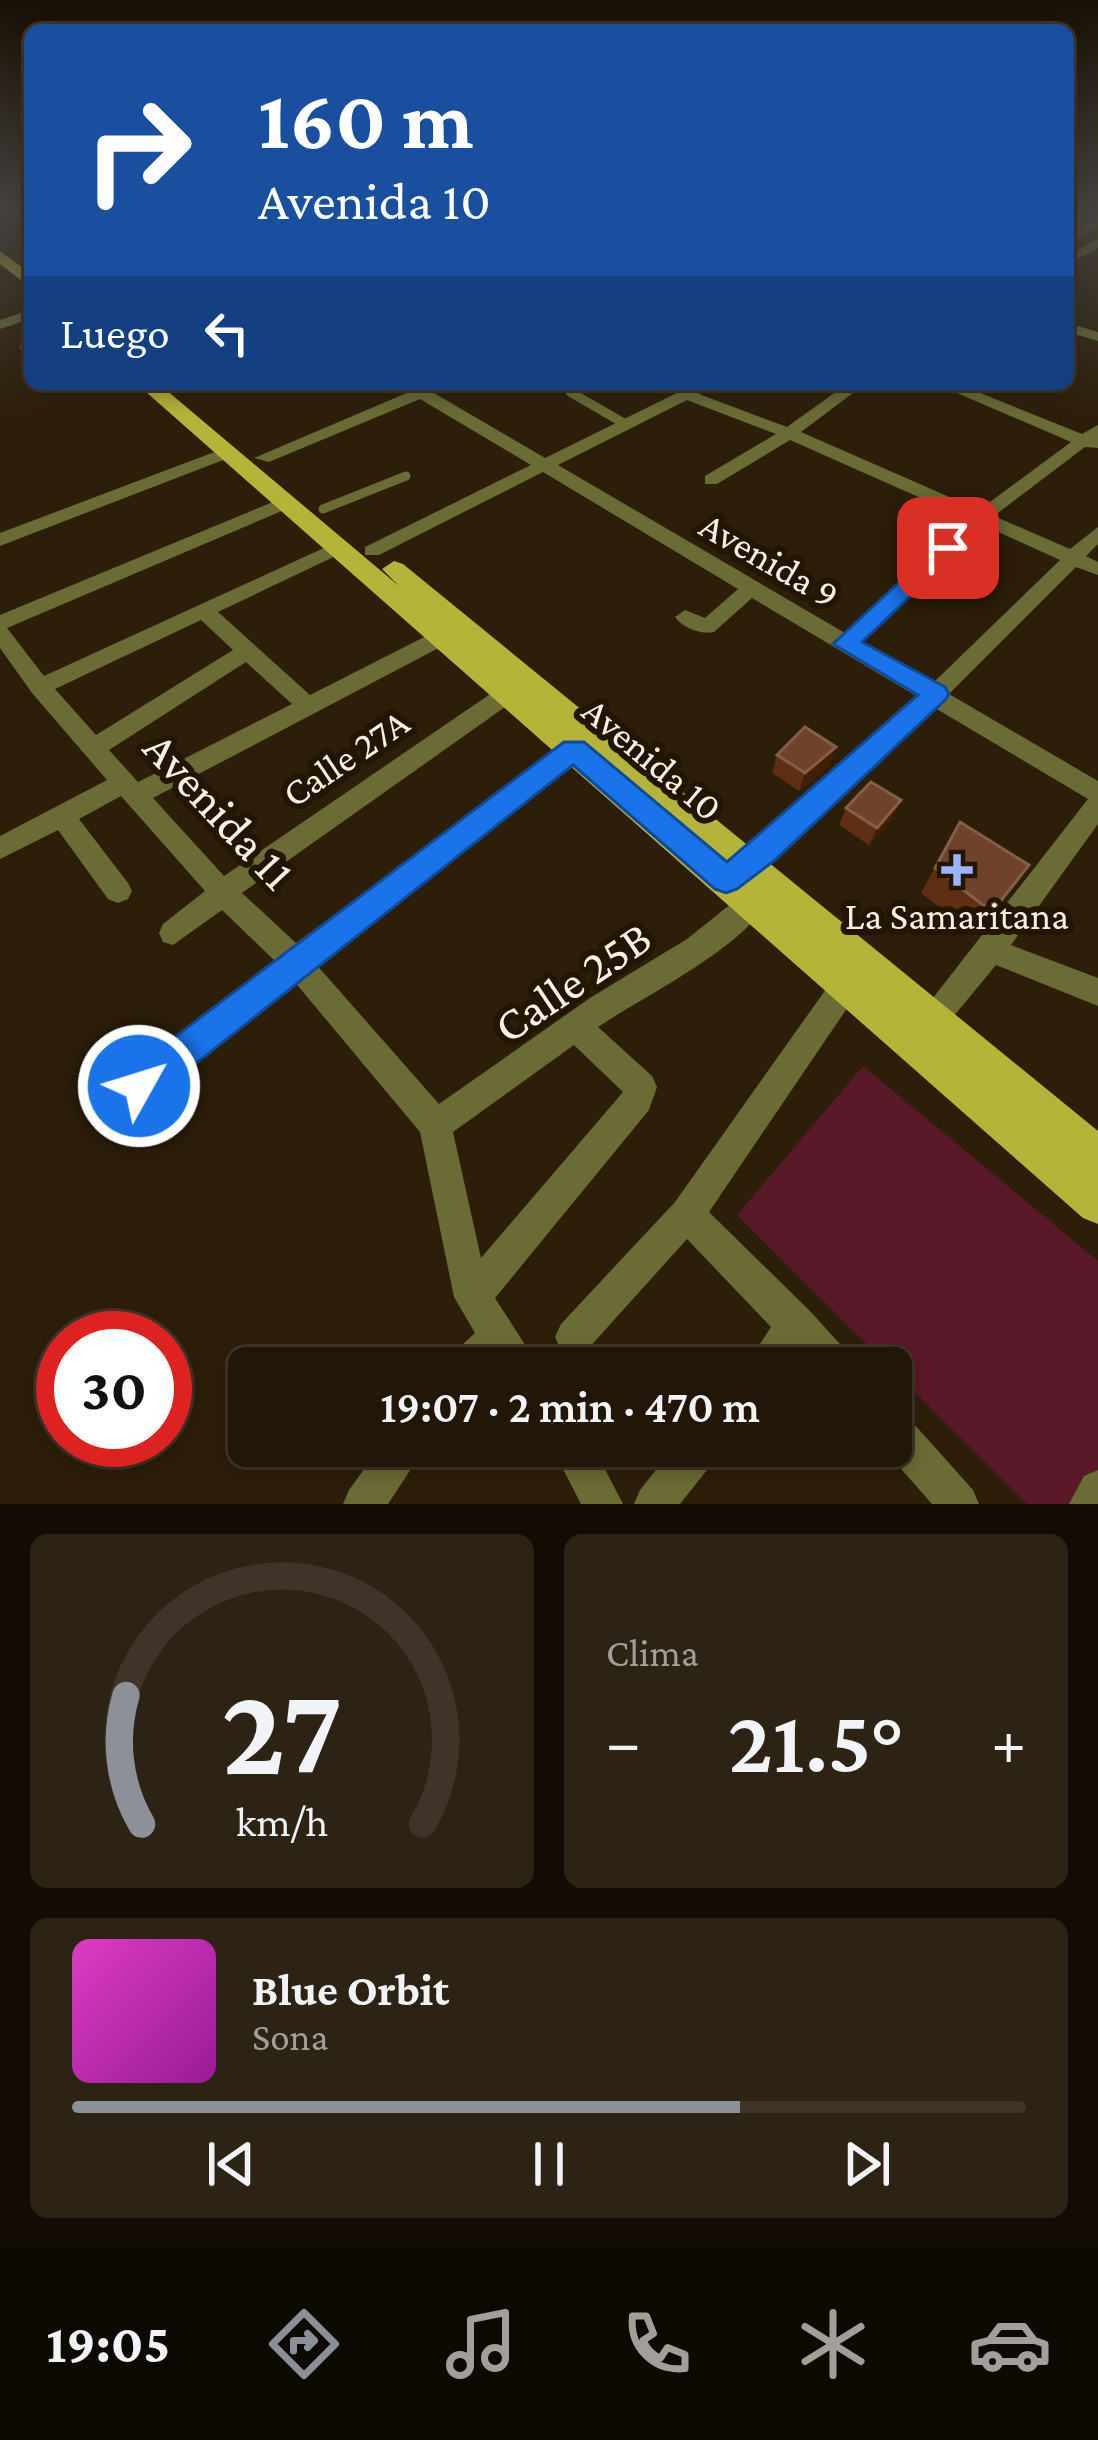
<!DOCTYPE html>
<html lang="es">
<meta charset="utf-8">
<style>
body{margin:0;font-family:"Crimson Pro",serif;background:#2d2315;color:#f1f3f6;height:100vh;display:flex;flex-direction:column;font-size:45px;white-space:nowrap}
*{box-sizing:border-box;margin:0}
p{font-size:39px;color:#a29f9b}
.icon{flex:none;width:66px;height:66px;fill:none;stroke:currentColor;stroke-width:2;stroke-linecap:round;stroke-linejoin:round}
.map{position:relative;height:1504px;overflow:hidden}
.details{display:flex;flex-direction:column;gap:30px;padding:30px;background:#120c04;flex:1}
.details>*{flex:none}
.hud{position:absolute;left:24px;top:24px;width:1050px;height:366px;border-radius:18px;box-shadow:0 6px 18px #0003,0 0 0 3px #3e3528;background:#1a4fa0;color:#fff;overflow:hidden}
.speed{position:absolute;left:36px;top:1311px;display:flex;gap:24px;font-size:60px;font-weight:700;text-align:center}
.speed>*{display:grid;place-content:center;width:156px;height:156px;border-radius:50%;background:#211607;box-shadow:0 6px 18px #0003,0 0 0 3px #3e3528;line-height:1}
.speed .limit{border:18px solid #d22;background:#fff;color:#111}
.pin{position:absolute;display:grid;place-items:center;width:102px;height:102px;color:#fff;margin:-51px;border-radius:24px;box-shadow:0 6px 18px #0006}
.me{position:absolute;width:132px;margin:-66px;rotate:51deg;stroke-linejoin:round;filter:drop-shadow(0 0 9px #0008)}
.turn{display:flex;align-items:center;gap:42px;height:252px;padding:0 36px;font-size:54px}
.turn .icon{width:156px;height:156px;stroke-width:2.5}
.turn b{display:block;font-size:84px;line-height:102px}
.then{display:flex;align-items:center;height:114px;padding:0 36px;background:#0003;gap:24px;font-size:45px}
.big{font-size:90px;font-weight:600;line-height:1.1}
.details .card{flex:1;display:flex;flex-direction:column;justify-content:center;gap:18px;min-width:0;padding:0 42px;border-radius:18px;background:#2d2315}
.details .dial{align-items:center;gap:0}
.dial svg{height:312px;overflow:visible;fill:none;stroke:#3e3528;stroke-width:7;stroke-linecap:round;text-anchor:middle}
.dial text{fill:#f1f3f6;stroke:none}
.song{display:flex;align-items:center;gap:36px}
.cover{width:144px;height:144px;border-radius:18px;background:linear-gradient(135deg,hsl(310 70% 55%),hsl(300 70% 35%))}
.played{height:12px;border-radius:6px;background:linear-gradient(90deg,#8c9099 70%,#3e3528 70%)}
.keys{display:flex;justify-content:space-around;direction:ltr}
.heat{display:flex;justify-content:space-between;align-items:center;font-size:66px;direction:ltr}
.details .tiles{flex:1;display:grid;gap:30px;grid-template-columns:1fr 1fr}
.card:last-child{grid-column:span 2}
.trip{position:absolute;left:228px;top:1347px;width:684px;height:120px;border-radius:18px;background:#211607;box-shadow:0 6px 18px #0003,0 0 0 3px #3e3528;font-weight:600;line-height:120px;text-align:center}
.menu{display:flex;height:192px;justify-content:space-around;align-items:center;background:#0d0903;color:#a29f9b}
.menu .icon{width:84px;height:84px}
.menu .selected{color:#8c9099}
.menu b{font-size:54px;color:#f1f3f6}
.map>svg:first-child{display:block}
.green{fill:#5a1928}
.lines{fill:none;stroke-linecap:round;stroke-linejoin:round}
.service-far1{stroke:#6a6b35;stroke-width:6}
.service{stroke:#6a6b35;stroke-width:9}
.minor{fill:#6a6b35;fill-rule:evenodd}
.primary{fill:#b4b438;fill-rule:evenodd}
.wall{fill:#5f2e15}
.shaded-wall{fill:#431f07}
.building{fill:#6f432b;stroke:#855e48;stroke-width:3}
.route{fill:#1a73e8;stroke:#114b97;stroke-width:3}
.poi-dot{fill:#9db4fd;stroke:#221502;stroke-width:4.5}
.labels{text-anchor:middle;stroke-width:12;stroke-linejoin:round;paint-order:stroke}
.street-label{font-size:39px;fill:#faf1e4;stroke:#221502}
.poi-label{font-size:39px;fill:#faf1e4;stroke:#221502}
.near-street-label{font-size:48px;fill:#faf1e4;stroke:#221502}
</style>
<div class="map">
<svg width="1098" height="1504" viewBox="0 0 1098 1504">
<rect width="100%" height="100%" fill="#2c1e09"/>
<path class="green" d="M 863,1066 L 1098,1261 L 1098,1473 L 1082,1504 L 1027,1504 L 737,1215 Z"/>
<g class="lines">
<path class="service-far1" d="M 23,347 L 30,329"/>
<path class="service" d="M 570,392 L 627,425
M 323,509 L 406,476"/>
<path class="minor" d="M 1098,239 L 1098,248 L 1068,264 L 1068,255 Z
M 30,256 L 30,265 L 24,264 L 24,258 Z
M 30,310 L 30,319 L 0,329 L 0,320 Z
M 1068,323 L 1098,332 L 1098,341 L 1068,332 Z
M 185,384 L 176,390 L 168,385 L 169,384 Z
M 399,384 L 450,384 L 434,393 L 545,458 L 695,384 L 715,384 L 699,394 L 787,427 L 847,384 L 865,384 L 801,432 L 979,510 L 1071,442 L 936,384 L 958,384 L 1082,434 L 1098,425 L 1098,448 L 1085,447 L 994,516 L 1070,549 L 1098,527 L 1098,544 L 1086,556 L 1098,562 L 1098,575 L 1076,567 L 949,694 L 1098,781 L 1098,824 L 1011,945 L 1098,978 L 1098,1006 L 996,965 L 934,1040 L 923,1044 L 912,1040 L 908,1030 L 1088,799 L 935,708 L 745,880 L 736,883 L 727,880 L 723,872 L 727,864 L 918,697 L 752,598 L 714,632 C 702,635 682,628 675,617 L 685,610 L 705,618 L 738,589 L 543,472 L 379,555 L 365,555 L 365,547 L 531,465 L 420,399 L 269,462 L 254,458 L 409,392 ZM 687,400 L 776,434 L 705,476 L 705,484 L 717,484 L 790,440 L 968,519 L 845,633 L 558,465 ZM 983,525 L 1060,560 L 932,684 L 861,642 Z
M 225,448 L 231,449 L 231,457 L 0,546 L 0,533 Z
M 285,497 L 291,499 L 291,507 L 7,628 L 44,676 L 337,542 L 344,544 L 344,552 L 218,612 L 310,695 L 434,632 L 450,632 L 453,637 L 450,642 L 153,798 L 224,876 L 499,688 L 515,688 L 518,694 L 515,700 L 242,893 L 296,943 L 566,743 L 582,743 L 586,749 L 582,755 L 315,963 L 439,1104 L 590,998 L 687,939 L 742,895 L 752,891 L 762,895 L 766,903 C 744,947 641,998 598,1027 L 652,1076 L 657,1087 L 649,1110 L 495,1298 L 540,1368 L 499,1368 L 496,1364 L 492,1368 L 445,1368 L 451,1355 L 475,1333 L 454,1297 L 420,1132 L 293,980 L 118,1122 L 107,1127 L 96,1122 L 91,1111 L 96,1100 L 274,960 L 222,910 L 173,945 L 163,942 L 159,933 L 163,924 L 205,891 L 121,796 L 79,819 L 128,883 L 132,891 L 128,899 L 118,903 L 108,899 L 58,830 L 0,859 L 0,836 L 107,780 L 32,693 L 0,648 L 0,615 ZM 201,620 L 233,650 L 96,735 L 55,689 ZM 246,662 L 292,704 L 138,782 L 109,750 ZM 574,1045 L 623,1092 L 481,1258 L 453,1132 Z
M 846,972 L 856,975 L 861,985 L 856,995 L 709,1212 L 810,1311 L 850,1355 L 856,1368 L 811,1368 L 797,1354 L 787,1368 L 744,1368 L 771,1327 L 687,1239 L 587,1350 L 574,1356 L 561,1350 L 555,1337 L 561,1324 L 675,1202 L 836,975 Z
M 891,1408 L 905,1414 L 973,1490 L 979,1504 L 932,1504 L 881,1446 L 891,1446 Z
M 381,1446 L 426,1446 L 388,1504 L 343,1504 L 349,1490 Z
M 551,1446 L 593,1446 L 623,1504 L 581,1504 Z
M 675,1446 L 721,1446 L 715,1460 L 680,1504 L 634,1504 L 640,1490 Z
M 1098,1470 L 1098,1504 L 1069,1504 L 1084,1476 Z"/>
<path class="primary" d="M 0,251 L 30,273 L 30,287 L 0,264 Z
M 137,384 L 159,384 L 399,586 L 382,569 L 394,561 L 403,564 L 1098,1131 L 1098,1224 L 1083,1218 Z"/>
</g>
<path class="wall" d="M 1068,208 L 1098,208 L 1098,232 L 1075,244 L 1068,242 Z
M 777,755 L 830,765 L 799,791 L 772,773 Z
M 846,808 L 893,818 L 869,845 L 839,825 Z
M 960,822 L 1011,890 L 975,936 L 921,893 Z"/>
<path class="shaded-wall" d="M 1098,225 L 1098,232 L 1075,244 L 1078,235 Z
M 836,747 L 830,765 L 799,791 L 805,773 Z
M 901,800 L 893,818 L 869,845 L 877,828 Z
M 1029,865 L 1011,890 L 975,936 L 992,912 Z"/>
<path class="building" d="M 1068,208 L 1098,208 L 1098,225 L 1078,235 L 1068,232 Z
M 805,727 L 836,747 L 805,773 L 777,755 Z
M 871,782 L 901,800 L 877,828 L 846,808 Z
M 960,822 L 1029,865 L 992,912 L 935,868 Z"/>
<linearGradient id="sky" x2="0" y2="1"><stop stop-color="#181005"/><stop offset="0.5" stop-color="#45413e"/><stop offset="1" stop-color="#45413e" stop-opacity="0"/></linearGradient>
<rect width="1098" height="418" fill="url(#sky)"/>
<path class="route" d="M 948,542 L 956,544 L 956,553 L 862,642 L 945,687 L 949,694 L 945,700 L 775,860 L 737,889 L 726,893 L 715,889 L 573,765 L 151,1099 L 139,1104 L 126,1099 L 121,1086 L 126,1074 L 564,742 L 584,742 L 727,862 L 918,695 L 833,644 L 940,544 Z"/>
<path class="poi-dot" d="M951 852h12v12h12v12h-12v12h-12v-12h-12v-12h12z"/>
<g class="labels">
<g class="street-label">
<text transform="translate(770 559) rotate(30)" y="14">Avenida 9</text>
<text transform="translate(345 757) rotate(-34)" y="14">Calle 27A</text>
<text transform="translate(653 758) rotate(40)" y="14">Avenida 10</text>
</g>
<g class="poi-label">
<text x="957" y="929">La Samaritana</text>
</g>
<g class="near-street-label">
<text transform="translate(220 810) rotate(47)" y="17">Avenida 11</text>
<text transform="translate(572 981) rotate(-34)" y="17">Calle 25B</text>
</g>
</g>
</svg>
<div class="speed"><div class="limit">30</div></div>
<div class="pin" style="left:948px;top:548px;background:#d93025"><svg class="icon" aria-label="arrive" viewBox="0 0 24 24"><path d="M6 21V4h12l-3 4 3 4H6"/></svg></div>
<svg class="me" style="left:139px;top:1086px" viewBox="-20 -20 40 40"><circle r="17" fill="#1a73e8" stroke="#fff" stroke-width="3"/><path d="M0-11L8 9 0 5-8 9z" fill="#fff"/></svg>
<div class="trip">19:07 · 2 min · 470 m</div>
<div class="hud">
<div class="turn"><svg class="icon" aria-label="right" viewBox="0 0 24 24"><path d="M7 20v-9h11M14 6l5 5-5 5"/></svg><div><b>160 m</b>Avenida 10</div></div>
<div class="then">Luego<svg class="icon" aria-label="left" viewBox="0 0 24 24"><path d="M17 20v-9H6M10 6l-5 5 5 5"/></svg></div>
</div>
</div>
<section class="details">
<div class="tiles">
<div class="card dial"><svg viewBox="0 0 100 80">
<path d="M14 69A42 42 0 1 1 86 69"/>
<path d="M14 69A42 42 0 0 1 10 36" stroke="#8c9099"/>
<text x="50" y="56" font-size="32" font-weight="700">27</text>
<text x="50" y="72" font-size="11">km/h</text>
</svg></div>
<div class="card"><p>Clima</p>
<div class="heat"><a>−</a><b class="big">21.5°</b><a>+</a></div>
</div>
<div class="card">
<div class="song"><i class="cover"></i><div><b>Blue Orbit</b><p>Sona</p></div></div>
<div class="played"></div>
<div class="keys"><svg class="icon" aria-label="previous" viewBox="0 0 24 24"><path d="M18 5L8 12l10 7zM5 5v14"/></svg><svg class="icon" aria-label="pause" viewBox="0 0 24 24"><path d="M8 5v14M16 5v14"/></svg><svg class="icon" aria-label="next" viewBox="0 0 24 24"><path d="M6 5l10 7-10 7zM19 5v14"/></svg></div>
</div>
</div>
</section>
<nav class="menu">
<b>19:05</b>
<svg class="icon selected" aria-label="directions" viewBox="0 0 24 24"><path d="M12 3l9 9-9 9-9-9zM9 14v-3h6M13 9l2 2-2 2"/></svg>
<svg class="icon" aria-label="music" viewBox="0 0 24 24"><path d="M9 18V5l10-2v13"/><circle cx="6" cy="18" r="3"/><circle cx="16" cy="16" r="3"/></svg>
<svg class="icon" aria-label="phone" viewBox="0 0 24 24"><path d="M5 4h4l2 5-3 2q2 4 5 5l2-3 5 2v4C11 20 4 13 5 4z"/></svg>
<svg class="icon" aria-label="climate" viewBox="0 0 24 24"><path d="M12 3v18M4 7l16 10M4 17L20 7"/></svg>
<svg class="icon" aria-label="car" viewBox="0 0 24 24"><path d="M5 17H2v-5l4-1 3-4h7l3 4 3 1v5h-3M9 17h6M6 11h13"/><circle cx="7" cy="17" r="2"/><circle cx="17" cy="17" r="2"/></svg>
</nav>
